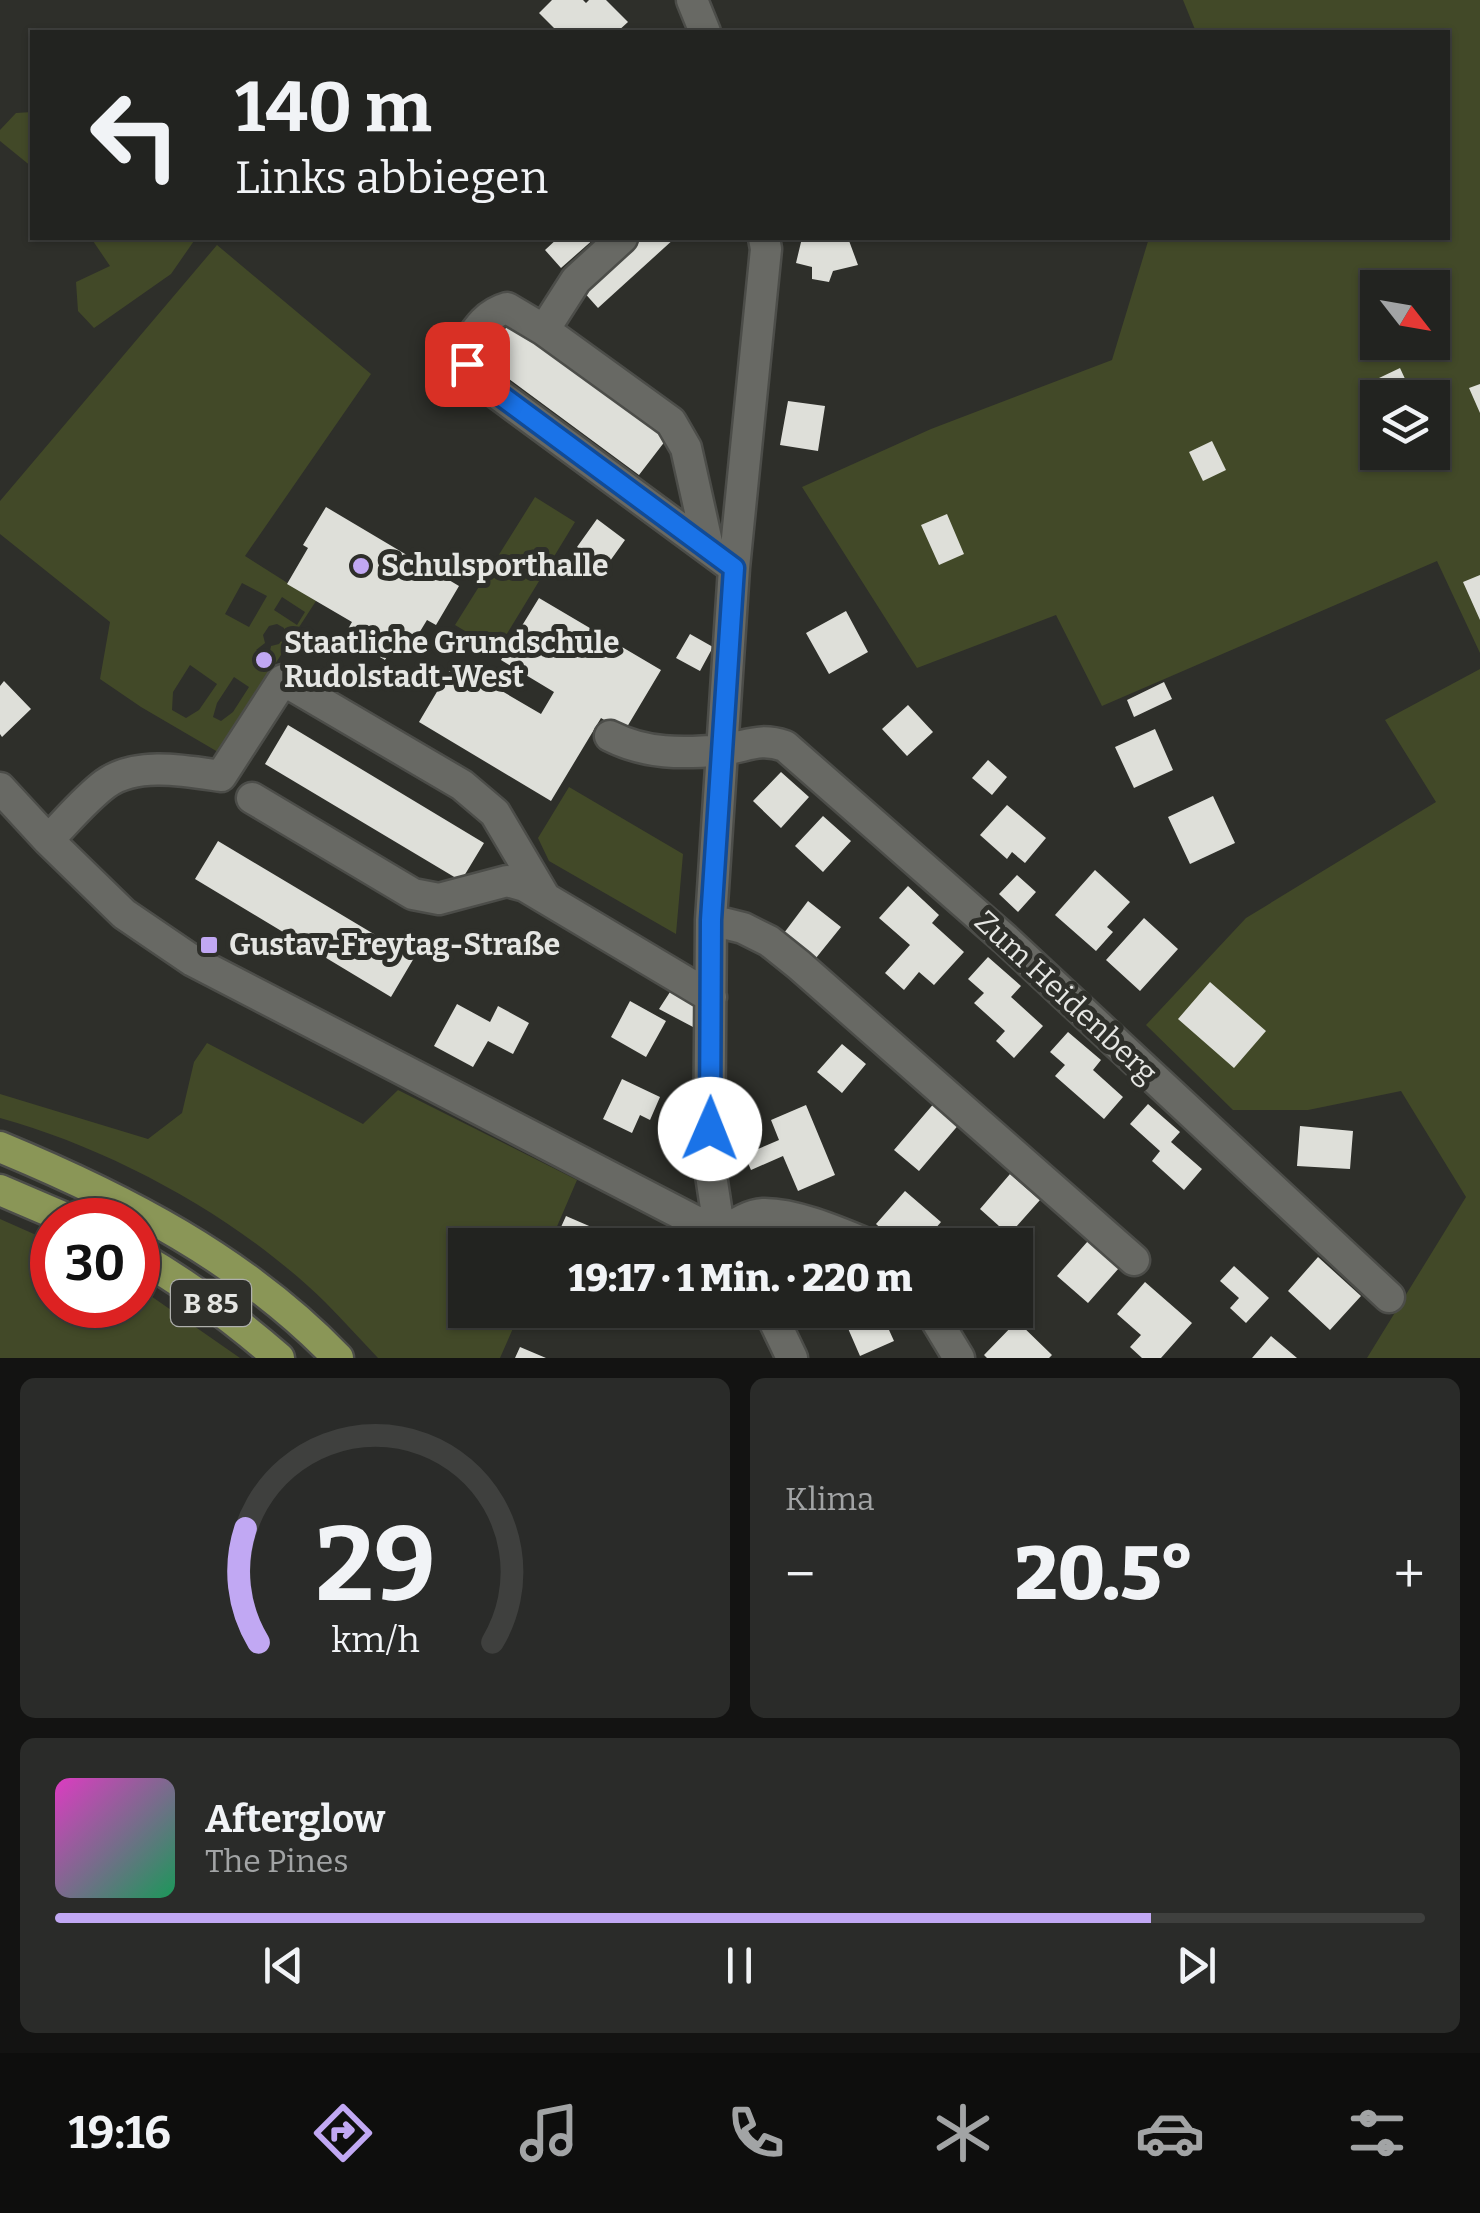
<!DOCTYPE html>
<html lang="de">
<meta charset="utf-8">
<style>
body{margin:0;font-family:Bitter,serif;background:#2a2b29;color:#f1f3f6;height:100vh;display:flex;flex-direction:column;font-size:38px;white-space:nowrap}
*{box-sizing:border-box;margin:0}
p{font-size:32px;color:#a2a4a5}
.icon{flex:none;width:55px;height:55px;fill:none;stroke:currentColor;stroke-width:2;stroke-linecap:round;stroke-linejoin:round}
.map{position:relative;height:1358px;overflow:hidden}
.side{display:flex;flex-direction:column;gap:20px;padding:20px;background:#131312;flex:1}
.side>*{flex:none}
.top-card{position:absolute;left:30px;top:30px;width:1420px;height:210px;border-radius:0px;box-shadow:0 2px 8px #0004,0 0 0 2px #3f403e;background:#222320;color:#f1f3f6;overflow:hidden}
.needle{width:65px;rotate:121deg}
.controls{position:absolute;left:1360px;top:270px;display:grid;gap:20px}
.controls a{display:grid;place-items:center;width:90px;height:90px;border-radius:0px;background:#222320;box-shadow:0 2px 8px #0004,0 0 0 2px #3f403e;font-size:50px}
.speed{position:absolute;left:30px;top:1198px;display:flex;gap:20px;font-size:50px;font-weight:700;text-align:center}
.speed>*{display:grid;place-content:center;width:130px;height:130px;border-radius:50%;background:#222320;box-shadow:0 2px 8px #0004,0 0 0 2px #3f403e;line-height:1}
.speed .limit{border:15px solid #d22;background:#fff;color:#111}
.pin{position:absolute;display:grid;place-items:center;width:85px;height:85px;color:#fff;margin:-42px;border-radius:20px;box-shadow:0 5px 15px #0006}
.me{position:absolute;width:110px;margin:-55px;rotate:1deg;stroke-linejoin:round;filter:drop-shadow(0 0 8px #0008)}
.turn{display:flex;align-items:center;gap:35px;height:210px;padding:0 40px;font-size:45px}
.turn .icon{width:130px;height:130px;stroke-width:2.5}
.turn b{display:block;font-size:70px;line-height:85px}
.big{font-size:75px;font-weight:800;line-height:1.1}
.side .card{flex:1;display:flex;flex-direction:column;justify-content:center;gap:15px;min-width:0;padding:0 35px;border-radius:15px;background:#2a2b29}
.side .dial{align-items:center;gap:0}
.dial svg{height:260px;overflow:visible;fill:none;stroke:#3f403e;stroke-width:7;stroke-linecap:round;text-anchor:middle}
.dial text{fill:#f1f3f6;stroke:none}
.song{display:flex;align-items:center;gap:30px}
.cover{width:120px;height:120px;border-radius:15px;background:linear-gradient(135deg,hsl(310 70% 55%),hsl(150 70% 35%))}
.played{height:10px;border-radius:5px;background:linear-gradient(90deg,#c1a8f3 80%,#3f403e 80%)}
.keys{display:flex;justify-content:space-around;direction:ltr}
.heat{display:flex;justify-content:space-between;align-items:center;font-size:55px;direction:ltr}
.side .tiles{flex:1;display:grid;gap:20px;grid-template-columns:1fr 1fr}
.card:last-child{grid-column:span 2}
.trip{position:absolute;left:448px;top:1228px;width:585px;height:100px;border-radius:0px;background:#222320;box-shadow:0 2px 8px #0004,0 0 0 2px #3f403e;font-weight:800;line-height:100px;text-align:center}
.menu{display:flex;height:160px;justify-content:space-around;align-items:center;background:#0e0e0d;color:#a2a4a5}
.menu .icon{width:70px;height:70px}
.menu .current{color:#c1a8f3}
.menu b{font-size:45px;color:#f1f3f6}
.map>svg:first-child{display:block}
.green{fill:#424928;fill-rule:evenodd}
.building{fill:#dedfd9}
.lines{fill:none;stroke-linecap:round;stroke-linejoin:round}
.minor-casing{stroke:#4c4d49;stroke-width:35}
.major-casing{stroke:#4c4d49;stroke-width:35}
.minor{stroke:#686964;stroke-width:30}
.major{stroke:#8a9657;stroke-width:30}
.route-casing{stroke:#114b97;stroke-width:25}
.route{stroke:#1a73e8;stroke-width:18}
.poi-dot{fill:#c1a8f3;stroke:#2e2f2a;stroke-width:4}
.labels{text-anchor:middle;stroke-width:10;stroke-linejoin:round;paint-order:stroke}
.shield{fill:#2e2f2a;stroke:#aeafac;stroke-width:2.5}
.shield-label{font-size:28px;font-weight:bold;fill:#e5e6e3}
.poi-label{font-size:30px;font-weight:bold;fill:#e5e6e3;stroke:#2e2f2a;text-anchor:start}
.street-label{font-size:30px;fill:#e5e6e3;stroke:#2e2f2a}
</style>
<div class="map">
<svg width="1480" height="1358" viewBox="0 0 1480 1358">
<rect width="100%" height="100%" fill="#2e2f2a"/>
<path class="green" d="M 1183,0 L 1480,0 L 1480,653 L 1437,561 L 1102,706 L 1056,615 L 917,668 L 802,487 L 931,429 L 1112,360 L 1149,238 L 1448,238 L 1448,32 L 1196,32 ZM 1378,288 L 1432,288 L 1432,342 L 1378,342 ZM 1378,398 L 1432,398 L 1432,452 L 1378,452 Z
M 32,112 L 32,167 L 0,141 L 0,130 L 16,113 Z
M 91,238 L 196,238 L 171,274 L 94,328 L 78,311 L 76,282 L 110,266 Z
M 217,245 L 371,374 L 245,556 L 316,601 L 218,752 L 141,707 L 100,679 L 110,622 L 0,534 L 0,501 ZM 242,583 L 267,596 L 249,627 L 225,614 ZM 282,597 L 305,612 L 297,625 L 274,610 ZM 277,624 L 284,628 L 284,637 L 279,644 L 271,646 L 269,657 L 256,650 L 265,643 L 263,635 L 269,626 ZM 190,665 L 217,684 L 199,710 L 186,718 L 172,710 L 173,692 ZM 234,677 L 249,687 L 233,712 L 221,721 L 213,717 L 217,703 Z
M 535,497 L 575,522 L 497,650 L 455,625 Z
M 1480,669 L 1480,1358 L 1367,1358 L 1466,1197 L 1401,1091 L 1308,1110 L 1233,1110 L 1146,1025 L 1246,918 L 1436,802 L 1385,720 Z
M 569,787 L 683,854 L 676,934 L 549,861 L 538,838 Z
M 207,1043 L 363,1124 L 398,1090 L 577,1180 L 549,1245 L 465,1245 L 465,1310 L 521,1310 L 500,1358 L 378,1358 C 360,1339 343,1320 325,1302 C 239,1218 115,1150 0,1118 L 0,1094 L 148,1139 L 182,1113 L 194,1062 Z
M 0,1219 L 52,1242 L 52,1305 L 138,1305 L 138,1287 L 240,1358 L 0,1358 Z"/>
<path class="building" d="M 552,0 L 583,0 L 586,3 L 589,0 L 606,0 L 628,22 L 617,32 L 558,32 L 539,13 Z
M 558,238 L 595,238 L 561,268 L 545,250 Z
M 639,238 L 675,238 L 598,308 L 582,290 Z
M 802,238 L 848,238 L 858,265 L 833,271 L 829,282 L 812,279 L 812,267 L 796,263 Z
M 513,319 L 669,436 L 639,475 L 482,359 Z
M 1400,368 L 1412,394 L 1404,398 L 1388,398 L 1379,378 Z
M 1480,384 L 1480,413 L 1469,388 Z
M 788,401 L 825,406 L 818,451 L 780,445 Z
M 1212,441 L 1226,470 L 1203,481 L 1189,452 Z
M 326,507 L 459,586 L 436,625 L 427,620 L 407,653 L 394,645 L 385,660 L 344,636 L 352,622 L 287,584 L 308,548 L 303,545 Z
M 947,514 L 964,554 L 939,565 L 921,525 Z
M 597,519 L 625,540 L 605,568 L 577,547 Z
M 1480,575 L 1480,620 L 1463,582 Z
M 539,598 L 661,670 L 624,732 L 601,718 L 551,801 L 419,722 L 454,663 L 541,714 L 554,692 L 501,660 Z
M 846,611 L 868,652 L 829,674 L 806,633 Z
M 690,634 L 713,647 L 700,671 L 676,658 Z
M 4,681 L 31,709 L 2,737 L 0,734 L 0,686 Z
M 1164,682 L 1172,699 L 1134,717 L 1127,700 Z
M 908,705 L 933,732 L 907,756 L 882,729 Z
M 288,725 L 484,843 L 461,881 L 265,764 Z
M 1155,729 L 1173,770 L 1134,788 L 1115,747 Z
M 988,760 L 1007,777 L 992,795 L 972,778 Z
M 781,772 L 809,797 L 781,828 L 753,801 Z
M 1213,796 L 1235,843 L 1190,864 L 1168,817 Z
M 1007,805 L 1046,838 L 1025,863 L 1012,852 L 1007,859 L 980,835 Z
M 823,816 L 851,841 L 823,872 L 795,846 Z
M 218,841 L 414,958 L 391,997 L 195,879 Z
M 1095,870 L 1130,902 L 1107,927 L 1113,932 L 1096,951 L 1055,915 Z
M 1017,875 L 1036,892 L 1018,912 L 999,894 Z
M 908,886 L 939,915 L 932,923 L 964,952 L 934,985 L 919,972 L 904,990 L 885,973 L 910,945 L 879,918 Z
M 808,901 L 841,927 L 816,958 L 784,933 Z
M 1144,918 L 1178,949 L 1140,991 L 1106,960 Z
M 988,957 L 1021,986 L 1011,997 L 1043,1026 L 1014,1058 L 996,1041 L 1005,1031 L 974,1003 L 984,993 L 968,979 Z
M 1210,982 L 1266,1031 L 1234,1068 L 1178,1019 Z
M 670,992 L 695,1006 L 693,1027 L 659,1009 Z
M 630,1001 L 666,1021 L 646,1057 L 611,1037 Z
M 457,1004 L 490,1022 L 498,1006 L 529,1023 L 513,1054 L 488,1041 L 473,1067 L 434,1046 Z
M 1068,1032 L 1101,1060 L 1093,1070 L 1123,1097 L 1104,1119 L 1055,1076 L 1065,1065 L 1050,1052 Z
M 842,1044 L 866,1064 L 842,1093 L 817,1072 Z
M 622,1079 L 660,1097 L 650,1120 L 640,1115 L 632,1133 L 603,1119 Z
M 936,1101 L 961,1122 L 919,1171 L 894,1150 Z
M 1148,1104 L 1180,1132 L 1171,1142 L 1202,1169 L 1184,1190 L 1152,1161 L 1160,1151 L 1130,1124 Z
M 806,1105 L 835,1175 L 798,1191 L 783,1156 L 751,1170 L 742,1149 L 755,1143 L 758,1149 L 779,1140 L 771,1120 Z
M 1300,1126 L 1353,1131 L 1350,1169 L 1297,1166 Z
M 1010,1174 L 1040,1200 L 1009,1235 L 980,1209 Z
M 905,1191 L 941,1222 L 921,1245 L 899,1245 L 876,1224 Z
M 566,1216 L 633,1245 L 577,1245 L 557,1236 Z
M 1088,1241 L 1119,1268 L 1088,1303 L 1057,1276 Z
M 1318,1257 L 1361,1296 L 1330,1330 L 1288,1291 Z
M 1234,1266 L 1269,1298 L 1246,1323 L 1230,1308 L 1239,1298 L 1220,1281 Z
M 1145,1282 L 1192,1323 L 1161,1358 L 1142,1358 L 1130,1347 L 1141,1335 L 1117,1314 Z
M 840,1310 L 880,1310 L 894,1341 L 860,1356 Z
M 1017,1321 L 1052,1355 L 1049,1358 L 987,1358 L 984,1355 Z
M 1271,1336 L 1297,1358 L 1252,1358 Z
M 520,1347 L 546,1358 L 515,1358 Z"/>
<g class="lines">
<defs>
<path id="minor" d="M 692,0 L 705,32
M 622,238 L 576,280 L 544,330 L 507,308 C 486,314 477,329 465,347 L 467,364 L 487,386 L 734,568
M 544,330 L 671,422 L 686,448 L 708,547
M 610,736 C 645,754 683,754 721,750 C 747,747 758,737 785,746 L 1005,939 L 1389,1297
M 0,788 L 48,840 L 124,914 L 193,961 L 720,1234
M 252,798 L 413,894 L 439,899 L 507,881 L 525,886 L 711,997
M 48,840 C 66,822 85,799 105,784 C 136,761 187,771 221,776 L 283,680 L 462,785 L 495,813 L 544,896
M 711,920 L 743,928 L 769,941 L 799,965 L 1134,1260
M 720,1234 C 733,1226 747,1215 763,1214 C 794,1213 840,1233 869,1245
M 727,1245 L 720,1234 L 709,1162 L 711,920 L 734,568 L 766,249 L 764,238
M 769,1310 L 792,1358
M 930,1310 L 959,1358"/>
<path id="major" d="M 0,1147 C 123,1198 244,1260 338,1358
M 0,1190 L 70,1220
M 138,1256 C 189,1285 235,1320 279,1358"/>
</defs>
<use href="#minor" class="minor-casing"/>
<use href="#major" class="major-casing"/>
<use href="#minor" class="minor"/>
<use href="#major" class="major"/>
</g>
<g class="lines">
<defs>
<path id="route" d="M 467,364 L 488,386 L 734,568 L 711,920 L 710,1129"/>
</defs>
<use href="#route" class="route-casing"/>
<use href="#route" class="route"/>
</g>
<g class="poi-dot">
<circle cx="361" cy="566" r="10"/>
<circle cx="264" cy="660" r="10"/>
<rect x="199" y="935" width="20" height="20" rx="5"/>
</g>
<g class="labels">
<rect class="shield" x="171" y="1280" width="80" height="46" rx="8"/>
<g class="shield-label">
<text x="211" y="1313">B 85</text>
</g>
<g class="poi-label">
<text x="381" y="576">Schulsporthalle</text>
<text x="284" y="653">Staatliche Grundschule<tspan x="284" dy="34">Rudolstadt-West</tspan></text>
<text x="229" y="955">Gustav-Freytag-Straße</text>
</g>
<g class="street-label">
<text transform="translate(1066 997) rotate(43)" y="10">Zum Heidenberg</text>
</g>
</g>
</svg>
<div class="controls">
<a><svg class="needle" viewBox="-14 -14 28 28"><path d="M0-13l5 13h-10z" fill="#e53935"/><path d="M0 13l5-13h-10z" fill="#a2a4a5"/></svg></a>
<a><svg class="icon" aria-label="layers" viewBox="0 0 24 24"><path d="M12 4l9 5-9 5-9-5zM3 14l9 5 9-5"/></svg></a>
</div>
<div class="speed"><div class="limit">30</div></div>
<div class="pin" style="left:467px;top:364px;background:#d93025"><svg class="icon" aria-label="arrive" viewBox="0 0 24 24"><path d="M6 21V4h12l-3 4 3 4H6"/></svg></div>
<svg class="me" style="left:710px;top:1129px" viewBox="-20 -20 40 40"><circle r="19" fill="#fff"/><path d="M0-13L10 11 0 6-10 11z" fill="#1a73e8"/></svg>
<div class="trip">19:17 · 1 Min. · 220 m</div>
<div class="top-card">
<div class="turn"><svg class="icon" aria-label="left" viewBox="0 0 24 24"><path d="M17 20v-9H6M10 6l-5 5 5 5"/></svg><div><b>140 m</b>Links abbiegen</div></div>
</div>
</div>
<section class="side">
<div class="tiles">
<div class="card dial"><svg viewBox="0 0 100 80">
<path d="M14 69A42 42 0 1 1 86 69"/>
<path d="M14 69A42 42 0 0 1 10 34" stroke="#c1a8f3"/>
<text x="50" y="56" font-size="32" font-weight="700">29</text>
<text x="50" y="72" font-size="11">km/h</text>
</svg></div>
<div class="card"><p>Klima</p>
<div class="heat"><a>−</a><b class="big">20.5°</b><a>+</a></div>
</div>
<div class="card">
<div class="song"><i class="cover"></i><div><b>Afterglow</b><p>The Pines</p></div></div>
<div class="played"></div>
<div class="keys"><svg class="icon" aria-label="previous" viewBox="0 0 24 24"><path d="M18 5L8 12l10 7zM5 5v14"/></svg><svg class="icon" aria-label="pause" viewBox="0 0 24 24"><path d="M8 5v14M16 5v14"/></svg><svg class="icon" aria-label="next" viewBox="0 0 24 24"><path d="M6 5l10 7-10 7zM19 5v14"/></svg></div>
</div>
</div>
</section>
<nav class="menu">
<b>19:16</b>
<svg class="icon current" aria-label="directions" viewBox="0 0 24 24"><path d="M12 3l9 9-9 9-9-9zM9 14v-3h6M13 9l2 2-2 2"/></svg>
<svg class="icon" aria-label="music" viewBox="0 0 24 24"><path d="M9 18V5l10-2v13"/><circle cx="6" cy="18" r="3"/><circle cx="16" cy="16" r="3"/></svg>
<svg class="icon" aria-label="phone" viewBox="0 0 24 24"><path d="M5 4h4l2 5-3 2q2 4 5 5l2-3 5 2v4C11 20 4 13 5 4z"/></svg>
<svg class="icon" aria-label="climate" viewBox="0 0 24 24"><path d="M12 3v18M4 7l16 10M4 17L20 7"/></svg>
<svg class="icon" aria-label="car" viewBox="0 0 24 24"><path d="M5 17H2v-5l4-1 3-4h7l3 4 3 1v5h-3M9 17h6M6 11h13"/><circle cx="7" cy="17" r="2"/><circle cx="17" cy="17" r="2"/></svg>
<svg class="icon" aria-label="filters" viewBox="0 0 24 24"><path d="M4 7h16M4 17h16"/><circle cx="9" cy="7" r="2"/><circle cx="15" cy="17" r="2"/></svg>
</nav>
